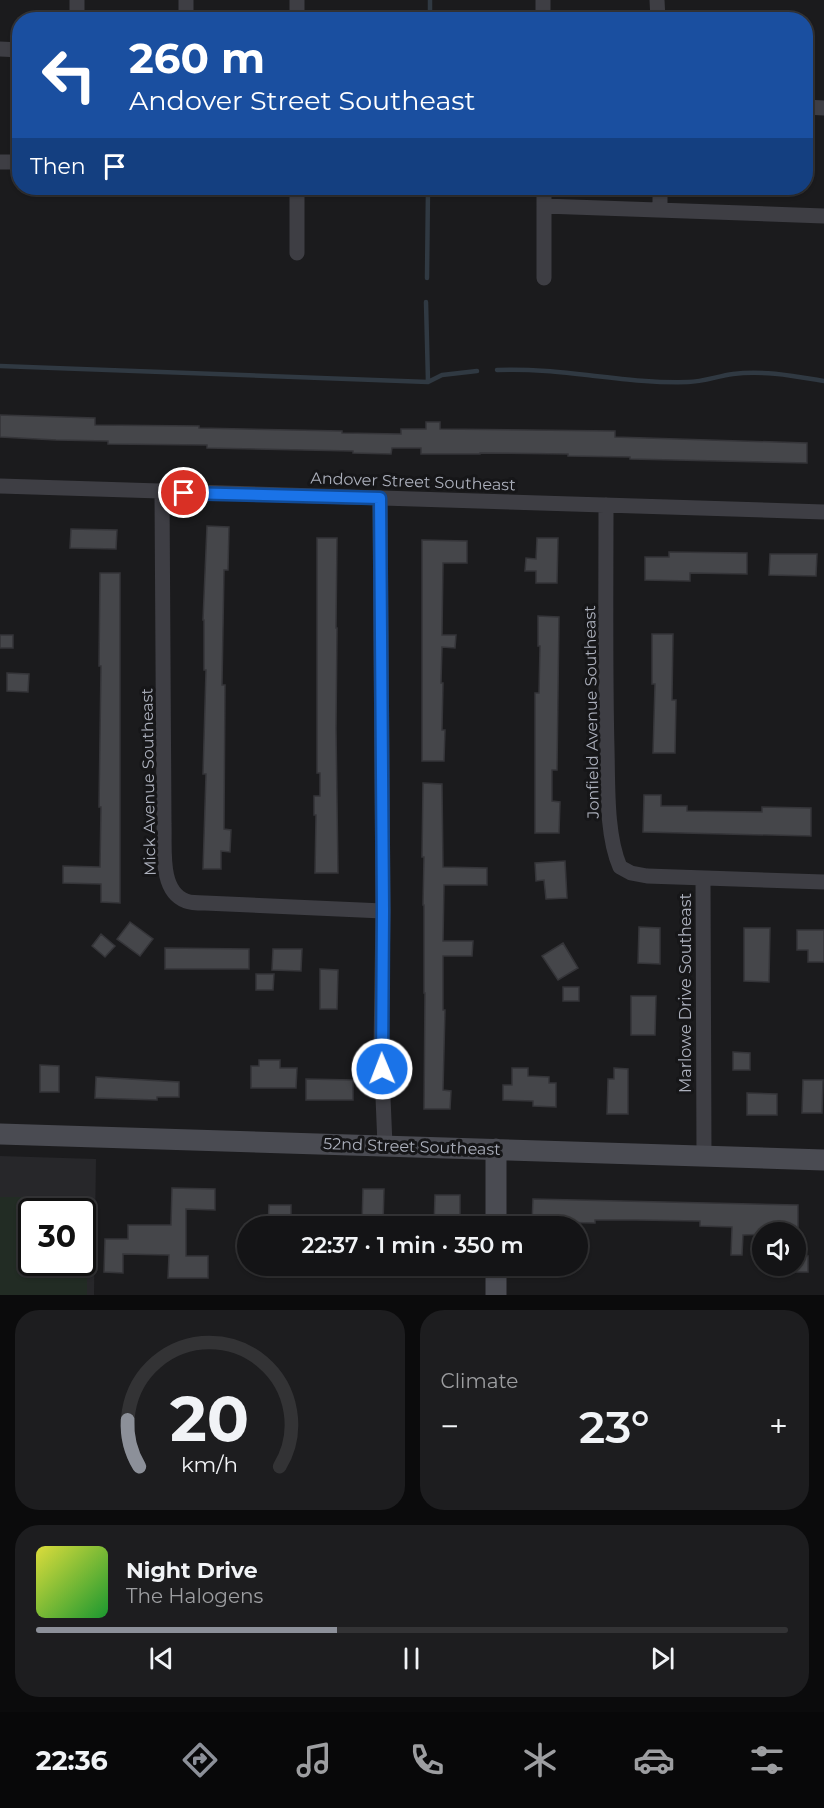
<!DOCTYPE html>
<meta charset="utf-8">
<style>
body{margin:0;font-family:Montserrat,sans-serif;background:#1d1d1f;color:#f1f3f6;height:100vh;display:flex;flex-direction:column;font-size:22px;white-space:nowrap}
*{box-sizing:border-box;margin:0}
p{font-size:20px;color:#9d9ea1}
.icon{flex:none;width:33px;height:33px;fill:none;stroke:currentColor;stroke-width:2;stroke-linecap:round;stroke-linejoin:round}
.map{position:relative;height:1295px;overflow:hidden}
.drawer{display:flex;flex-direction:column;gap:15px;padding:15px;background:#0b0b0c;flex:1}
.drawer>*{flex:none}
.hud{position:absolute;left:12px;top:12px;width:801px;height:183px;border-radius:24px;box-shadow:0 2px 4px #0004,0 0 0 2px #333335;background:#1a4fa0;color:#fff;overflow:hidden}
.buttons{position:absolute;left:752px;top:1222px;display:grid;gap:12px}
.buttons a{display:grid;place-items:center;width:54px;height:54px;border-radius:50%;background:#141416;box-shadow:0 2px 4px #0004,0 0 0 2px #333335;font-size:30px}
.speed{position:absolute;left:18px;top:1198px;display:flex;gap:12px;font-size:30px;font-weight:700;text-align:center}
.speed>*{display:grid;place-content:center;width:78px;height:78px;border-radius:50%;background:#141416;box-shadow:0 2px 4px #0004,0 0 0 2px #333335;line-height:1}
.speed .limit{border:3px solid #111;border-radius:9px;background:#fff;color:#111}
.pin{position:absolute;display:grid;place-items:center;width:51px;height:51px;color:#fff;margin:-26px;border:3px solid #fff;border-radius:50%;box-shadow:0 2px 6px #0007}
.me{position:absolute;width:66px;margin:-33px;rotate:359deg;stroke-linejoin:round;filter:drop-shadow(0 0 4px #0008)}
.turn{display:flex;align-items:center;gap:21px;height:126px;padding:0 18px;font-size:27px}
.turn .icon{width:78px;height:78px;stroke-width:2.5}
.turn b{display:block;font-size:42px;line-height:51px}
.then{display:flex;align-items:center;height:57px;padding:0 18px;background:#0003;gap:12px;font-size:22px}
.big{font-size:45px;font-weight:600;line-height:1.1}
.drawer .card{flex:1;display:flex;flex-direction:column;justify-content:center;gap:9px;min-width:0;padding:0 21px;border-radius:24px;background:#1d1d1f}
.drawer .dial{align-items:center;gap:0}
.dial svg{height:156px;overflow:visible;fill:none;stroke:#333335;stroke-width:7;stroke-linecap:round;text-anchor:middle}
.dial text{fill:#f1f3f6;stroke:none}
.song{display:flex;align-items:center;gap:18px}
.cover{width:72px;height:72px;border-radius:9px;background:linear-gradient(135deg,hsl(60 70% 55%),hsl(130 70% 35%))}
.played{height:6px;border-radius:3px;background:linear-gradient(90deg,#8c9099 40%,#333335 40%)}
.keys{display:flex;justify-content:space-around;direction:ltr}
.heat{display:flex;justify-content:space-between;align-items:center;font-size:33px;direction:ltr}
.drawer .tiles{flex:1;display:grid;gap:15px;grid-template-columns:1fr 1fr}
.card:last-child{grid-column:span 2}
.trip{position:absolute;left:237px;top:1216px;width:351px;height:60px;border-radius:30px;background:#141416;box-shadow:0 2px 4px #0004,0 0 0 2px #333335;font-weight:600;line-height:60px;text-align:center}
.tab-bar{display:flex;height:96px;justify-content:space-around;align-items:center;background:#080809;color:#9d9ea1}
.tab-bar .icon{width:42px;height:42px}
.tab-bar .selected{color:#8c9099}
.tab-bar b{font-size:27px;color:#f1f3f6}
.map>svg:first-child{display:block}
.built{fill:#27272a;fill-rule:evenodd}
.green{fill:#222c24;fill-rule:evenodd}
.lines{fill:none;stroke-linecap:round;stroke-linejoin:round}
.stream{stroke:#303942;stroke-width:4.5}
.building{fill:#45464a;stroke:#353539;stroke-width:1.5}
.street{stroke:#3e3e44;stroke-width:15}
.secondary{stroke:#4a4b52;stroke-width:21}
.route-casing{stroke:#114b97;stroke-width:15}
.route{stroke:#1a73e8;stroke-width:10}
.labels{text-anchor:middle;stroke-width:6;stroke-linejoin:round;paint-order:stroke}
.street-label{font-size:16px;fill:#adb1bd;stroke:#161618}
</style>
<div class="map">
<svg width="824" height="1295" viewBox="0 0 824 1295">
<rect width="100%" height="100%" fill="#1b1b1d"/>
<path class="built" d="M 0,1156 L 96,1159 L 94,1295 L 0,1295 ZM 32,1212 L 82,1212 L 82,1263 L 32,1263 Z"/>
<path class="green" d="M 0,1197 L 87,1197 L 87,1295 L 0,1295 ZM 32,1212 L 82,1212 L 82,1263 L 32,1263 Z"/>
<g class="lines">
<path class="stream" d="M 430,20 L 430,0
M 427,278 L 428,188
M 426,302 L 428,382
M 0,366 L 428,382 L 442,375 L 477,371
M 497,370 C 561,367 624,384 688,382 C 703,382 718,376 733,374 C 763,370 794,376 824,381"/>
</g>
<path class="building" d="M 0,415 L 95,418 L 95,425 L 199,426 L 199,428 L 342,431 L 342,433 L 401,434 L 401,429 L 426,429 L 426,422 L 440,422 L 440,429 L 615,431 L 615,437 L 807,443 L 807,463 L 630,459 L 630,457 L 568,456 L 568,454 L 480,453 L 480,454 L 421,454 L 421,448 L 392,448 L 391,454 L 353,453 L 353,451 L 207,448 L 207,445 L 108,444 L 108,441 L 56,440 L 0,437 Z
M 207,526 L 229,527 L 228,570 L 224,570 L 222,685 L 225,685 L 224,829 L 231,830 L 230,852 L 221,851 L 221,869 L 203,869 L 206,774 L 203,774 L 206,670 L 204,670 L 204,620 L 203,620 Z
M 71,529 L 117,530 L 116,549 L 70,548 Z
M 317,538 L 337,538 L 336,628 L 337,628 L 336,729 L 338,873 L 315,873 L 316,815 L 314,815 L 314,796 L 320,796 L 320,773 L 317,773 Z
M 537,538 L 558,538 L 557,583 L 536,583 L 536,571 L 525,571 L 526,558 L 536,559 Z
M 422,540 L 467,541 L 467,563 L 443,563 L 442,635 L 456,635 L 455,648 L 442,647 L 441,683 L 443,683 L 442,730 L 445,730 L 444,761 L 422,761 Z
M 669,552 L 747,553 L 747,574 L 690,573 L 690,581 L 645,580 L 645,557 L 669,557 Z
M 770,554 L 817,554 L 816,576 L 769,575 Z
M 100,573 L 120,573 L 120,903 L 101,902 L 101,884 L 63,883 L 63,866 L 100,867 L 101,807 L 99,807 L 101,666 L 99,666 Z
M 538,616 L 559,617 L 557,770 L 552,770 L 552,801 L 560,802 L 559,833 L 535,833 L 535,693 L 539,693 L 540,646 L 538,646 Z
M 652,634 L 673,634 L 672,700 L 676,700 L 675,753 L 653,753 L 655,684 L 652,684 Z
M 0,635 L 13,635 L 13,648 L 0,648 Z
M 7,673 L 29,674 L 28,692 L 7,691 Z
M 423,783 L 442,784 L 443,867 L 487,868 L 487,885 L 444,885 L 443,941 L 473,941 L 472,956 L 443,956 L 443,1010 L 445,1010 L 443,1090 L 451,1091 L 450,1109 L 424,1109 L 425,993 L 424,993 L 424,905 L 423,905 L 424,857 L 422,857 Z
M 644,795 L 661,795 L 661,806 L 687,806 L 687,811 L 762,812 L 762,807 L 811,808 L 811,836 L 643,832 Z
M 565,861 L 567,898 L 546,899 L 544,880 L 536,881 L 535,863 Z
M 130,922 L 153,939 L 140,956 L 117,939 Z
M 639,927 L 660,928 L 660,964 L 638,963 Z
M 744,928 L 770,928 L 769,982 L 744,981 Z
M 797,930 L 824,930 L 824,962 L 808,962 L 808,950 L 797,950 Z
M 101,934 L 115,946 L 105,957 L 92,946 Z
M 563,943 L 578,968 L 558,980 L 542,956 Z
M 165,948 L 249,949 L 249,969 L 165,969 Z
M 273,949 L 302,949 L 301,971 L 272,970 Z
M 320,969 L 338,970 L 337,1009 L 320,1009 Z
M 256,974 L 274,974 L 273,990 L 256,990 Z
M 563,987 L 579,987 L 579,1001 L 563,1001 Z
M 631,996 L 656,996 L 655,1035 L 631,1035 Z
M 733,1052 L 750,1053 L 750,1070 L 733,1070 Z
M 259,1060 L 280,1060 L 280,1068 L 297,1068 L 296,1088 L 251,1088 L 251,1066 L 259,1066 Z
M 40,1065 L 59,1066 L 59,1092 L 40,1092 Z
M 512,1068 L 528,1068 L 528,1076 L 549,1077 L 549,1083 L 556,1083 L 556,1107 L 533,1106 L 533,1101 L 503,1100 L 503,1085 L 512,1085 Z
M 614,1068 L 628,1069 L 628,1114 L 607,1114 L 608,1079 L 614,1079 Z
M 96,1077 L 179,1082 L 179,1097 L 157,1097 L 157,1100 L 95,1098 Z
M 306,1079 L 353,1080 L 353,1100 L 306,1100 Z
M 803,1080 L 823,1080 L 822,1113 L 802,1113 Z
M 747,1093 L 777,1094 L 777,1115 L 747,1115 Z
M 172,1188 L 215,1189 L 215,1210 L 186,1209 L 186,1256 L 208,1256 L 208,1278 L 168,1278 L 169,1255 L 123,1254 L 123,1273 L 104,1272 L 105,1239 L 128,1239 L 128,1225 L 171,1225 Z
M 363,1189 L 384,1189 L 383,1225 L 362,1224 Z
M 435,1195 L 460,1195 L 460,1219 L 449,1219 L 449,1227 L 434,1227 Z
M 533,1199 L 798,1205 L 798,1233 L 743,1235 L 742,1255 L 731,1255 L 732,1227 L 700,1226 L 700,1221 L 637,1220 L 595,1220 L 595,1223 L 554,1222 L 554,1224 L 532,1223 Z
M 269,1205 L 291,1205 L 291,1227 L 268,1227 Z
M 795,1256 L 808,1256 L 808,1272 L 795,1272 Z"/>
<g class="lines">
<path class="street" d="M 77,0 L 77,20
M 186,0 L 186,20
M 297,0 L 297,20
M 543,0 L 543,20
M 657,0 L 658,20
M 0,49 L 20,50
M 806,107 L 824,108
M 0,162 L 20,162
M 660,188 L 660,210
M 544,206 L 824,216
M 297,253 L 297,188
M 544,278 L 544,188
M 0,486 L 824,512
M 162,492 L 164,824 C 165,848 159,891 186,901 C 191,903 199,903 205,903 L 383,911
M 380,498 L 383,911 L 381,1050 L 385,1145
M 606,505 C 606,587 605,668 607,749 C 608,785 606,835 620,867 L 631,873 L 647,876 L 824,882
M 703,878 L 704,1156"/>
<path class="secondary" d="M 0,1134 L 824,1160
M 496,1149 L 496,1227
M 496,1295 L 496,1266"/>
</g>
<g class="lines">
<defs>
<path id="route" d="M 184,493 L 380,498 L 383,911 L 382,1069"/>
</defs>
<use href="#route" class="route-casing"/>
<use href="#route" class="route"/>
</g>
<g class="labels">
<g class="street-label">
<text transform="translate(413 481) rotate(2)" y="6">Andover Street Southeast</text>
<text transform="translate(591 712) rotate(-91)" y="6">Jonfield Avenue Southeast</text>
<text transform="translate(148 782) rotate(-91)" y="6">Mick Avenue Southeast</text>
<text transform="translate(685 993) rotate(-90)" y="6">Marlowe Drive Southeast</text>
<text transform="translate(412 1146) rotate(2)" y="6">52nd Street Southeast</text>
</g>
</g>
</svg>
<div class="buttons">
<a><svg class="icon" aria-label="sound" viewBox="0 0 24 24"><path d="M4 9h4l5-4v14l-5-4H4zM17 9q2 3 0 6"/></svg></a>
</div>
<div class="speed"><div class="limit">30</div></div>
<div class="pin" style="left:184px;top:493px;background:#d93025"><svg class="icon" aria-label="arrive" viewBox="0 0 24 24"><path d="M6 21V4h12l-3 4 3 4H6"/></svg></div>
<svg class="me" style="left:382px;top:1069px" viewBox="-20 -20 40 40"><circle r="17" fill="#1a73e8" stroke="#fff" stroke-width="3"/><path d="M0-11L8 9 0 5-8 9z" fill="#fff"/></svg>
<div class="trip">22:37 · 1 min · 350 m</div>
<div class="hud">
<div class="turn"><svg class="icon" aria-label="left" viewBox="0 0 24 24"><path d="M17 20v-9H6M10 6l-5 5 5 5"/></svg><div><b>260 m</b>Andover Street Southeast</div></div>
<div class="then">Then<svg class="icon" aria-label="arrive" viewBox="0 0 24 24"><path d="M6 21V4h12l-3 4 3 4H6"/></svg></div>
</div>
</div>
<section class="drawer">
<div class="tiles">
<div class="card dial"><svg viewBox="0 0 100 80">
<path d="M14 69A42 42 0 1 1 86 69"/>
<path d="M14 69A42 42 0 0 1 8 45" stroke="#8c9099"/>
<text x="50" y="56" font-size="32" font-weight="700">20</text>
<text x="50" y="72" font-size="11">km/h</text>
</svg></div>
<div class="card"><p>Climate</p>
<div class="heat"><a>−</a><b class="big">23°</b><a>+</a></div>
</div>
<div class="card">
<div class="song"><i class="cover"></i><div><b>Night Drive</b><p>The Halogens</p></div></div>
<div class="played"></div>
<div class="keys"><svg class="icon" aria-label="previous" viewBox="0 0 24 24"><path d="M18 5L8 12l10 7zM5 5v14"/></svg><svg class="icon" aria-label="pause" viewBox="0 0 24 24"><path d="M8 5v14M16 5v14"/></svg><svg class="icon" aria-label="next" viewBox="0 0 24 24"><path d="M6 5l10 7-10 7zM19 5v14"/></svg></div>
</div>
</div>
</section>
<nav class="tab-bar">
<b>22:36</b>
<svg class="icon selected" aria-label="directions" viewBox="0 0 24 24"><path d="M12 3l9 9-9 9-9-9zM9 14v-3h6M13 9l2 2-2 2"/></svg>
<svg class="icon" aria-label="music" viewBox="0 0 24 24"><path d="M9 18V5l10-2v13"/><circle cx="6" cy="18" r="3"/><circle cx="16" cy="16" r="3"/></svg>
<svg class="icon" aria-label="phone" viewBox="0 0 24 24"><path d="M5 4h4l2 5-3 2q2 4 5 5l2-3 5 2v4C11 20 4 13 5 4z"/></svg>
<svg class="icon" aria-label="climate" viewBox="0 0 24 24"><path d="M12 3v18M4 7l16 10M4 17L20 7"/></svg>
<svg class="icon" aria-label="car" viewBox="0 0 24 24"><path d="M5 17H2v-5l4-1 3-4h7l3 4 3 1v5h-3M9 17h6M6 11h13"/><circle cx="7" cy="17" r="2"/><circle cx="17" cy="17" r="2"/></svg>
<svg class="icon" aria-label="filters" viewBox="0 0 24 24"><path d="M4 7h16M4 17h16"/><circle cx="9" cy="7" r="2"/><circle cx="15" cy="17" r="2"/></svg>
</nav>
